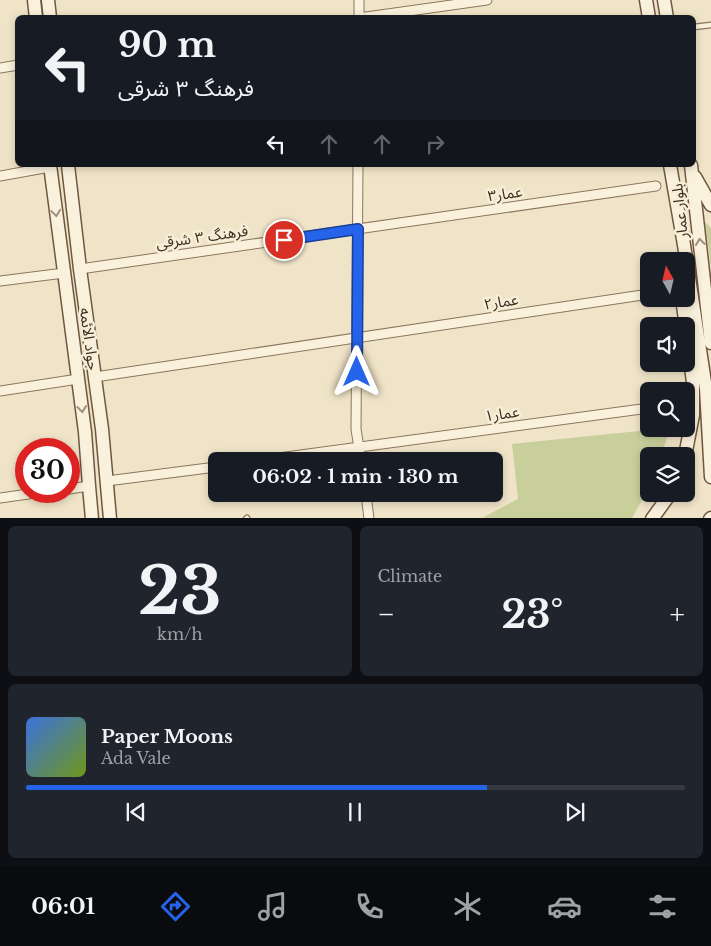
<!DOCTYPE html>
<meta charset="utf-8">
<style>
body{margin:0;font-family:"Libre Baskerville","Noto Sans Arabic",serif;background:#20242c;color:#f1f3f6;height:100vh;display:flex;flex-direction:column;font-size:19px;white-space:nowrap}
*{box-sizing:border-box;margin:0}
p{font-size:16px;color:#9ea1a6}
.icon{flex:none;width:28px;height:28px;fill:none;stroke:currentColor;stroke-width:2;stroke-linecap:round;stroke-linejoin:round}
.map{position:relative;height:518px;overflow:hidden}
.drawer{display:flex;flex-direction:column;gap:8px;padding:8px;background:#0d0f14;flex:1}
.drawer>*{flex:none}
.guide{position:absolute;left:15px;top:15px;width:681px;height:152px;border-radius:8px;box-shadow:0 2px 8px #0003;background:#171b24;color:#f1f3f6;overflow:hidden}
.needle{width:32px;rotate:352deg}
.tools{position:absolute;left:640px;top:252px;display:grid;gap:10px}
.tools a{display:grid;place-items:center;width:55px;height:55px;border-radius:8px;background:#171b24;box-shadow:0 2px 8px #0003;font-size:25px}
.speed{position:absolute;left:15px;top:438px;display:flex;gap:10px;font-size:25px;font-weight:700;text-align:center}
.speed>*{display:grid;place-content:center;width:65px;height:65px;border-radius:50%;background:#171b24;box-shadow:0 2px 8px #0003;line-height:1}
.speed .limit{border:8px solid #d22;background:#fff;color:#111}
.pin{position:absolute;display:grid;place-items:center;width:42px;height:42px;color:#fff;margin:-21px;border:2px solid #fff;border-radius:50%;box-shadow:0 1px 5px #0007}
.me{position:absolute;width:55px;margin:-28px;rotate:0deg;stroke-linejoin:round;filter:drop-shadow(0 0 4px #0008)}
.turn{display:flex;align-items:center;gap:18px;height:105px;padding:0 20px;font-size:22px}
.turn .icon{width:65px;height:65px;stroke-width:2.5}
.turn b{display:block;font-size:35px;line-height:42px}
.lanes{display:flex;align-items:center;height:48px;padding:0 20px;background:#0003;justify-content:center;gap:25px;direction:ltr}
.lanes .off{opacity:.35}
.big{font-size:38px;font-weight:800;line-height:1.1}
.drawer .widget{flex:1;display:flex;flex-direction:column;justify-content:center;gap:8px;min-width:0;padding:0 18px;border-radius:8px;background:#20242c}
.drawer .dial{align-items:center;gap:0}
.dial b{font-size:65px;line-height:1}
.song{display:flex;align-items:center;gap:15px}
.cover{width:60px;height:60px;border-radius:8px;background:linear-gradient(135deg,hsl(220 70% 55%),hsl(80 70% 35%))}
.played{height:5px;border-radius:2px;background:linear-gradient(90deg,#2563eb 70%,#363941 70%)}
.keys{display:flex;justify-content:space-around;direction:ltr}
.heat{display:flex;justify-content:space-between;align-items:center;font-size:28px;direction:ltr}
.drawer .tiles{flex:1;display:grid;gap:8px;grid-template-columns:1fr 1fr}
.widget:last-child{grid-column:span 2}
.trip{position:absolute;left:208px;top:452px;width:295px;height:50px;border-radius:8px;background:#171b24;box-shadow:0 2px 8px #0003;font-weight:800;line-height:50px;text-align:center}
.menu{display:flex;height:80px;justify-content:space-around;align-items:center;background:#090b0e;color:#9ea1a6}
.menu .icon{width:35px;height:35px}
.menu .selected{color:#2563eb}
.menu b{font-size:22px;color:#f1f3f6}
.map>svg:first-child{display:block}
.green{fill:#c9cf9b}
.lines{fill:none;stroke-linecap:round;stroke-linejoin:round}
.lane-casing{stroke:#8d765c;stroke-width:7}
.street-casing{stroke:#8d765c;stroke-width:11}
.secondary-casing{stroke:#6f573f;stroke-width:15}
.lane{stroke:#faf1dc;stroke-width:4.5}
.street{stroke:#faf1dc;stroke-width:9}
.secondary{stroke:#faf1dc;stroke-width:12}
.oneway{stroke:#9c907e}
.route-casing{stroke:#184099;stroke-width:12}
.route{stroke:#2563eb;stroke-width:9}
.labels{text-anchor:middle;stroke-width:5;stroke-linejoin:round;paint-order:stroke}
.street-label{font-size:15px;fill:#3d2e20;stroke:#f7eed8}
</style>
<div class="map">
<svg width="711" height="519" viewBox="0 0 711 519">
<rect width="100%" height="100%" fill="#f0e4c8"/>
<path class="green" d="M 705,222 L 711,228 L 711,267 Z
M 658,429 L 670,429 L 661,456 L 649,456 L 649,488 L 632,518 L 482,518 L 518,499 L 512,444 Z"/>
<g class="lines">
<defs>
<path id="lane" d="M 694,27 L 711,25
M 246,519 L 247,518"/>
<path id="street" d="M 359,18 L 487,0
M 359,18 L 359,0
M 0,68 L 18,65
M 358,165 L 356,429 L 361,461
M 0,176 L 50,167
M 80,269 L 656,186
M 0,281 L 64,273
M 95,377 L 649,294
M 0,391 L 78,379
M 256,461 L 649,408
M 107,481 L 216,467
M 69,489 L 89,486
M 366,494 L 369,519
M 0,498 L 49,491"/>
<path id="secondary" d="M 34,0 L 36,18
M 48,0 L 50,18
M 646,0 L 649,18
M 664,0 L 667,18
M 50,165 L 85,432 L 89,486 L 92,519
M 68,165 L 80,269 L 102,429 L 110,519
M 670,165 L 684,245 L 706,389 L 711,477
M 691,165 L 711,343
M 695,177 L 711,205
M 682,299 L 686,326
M 685,456 L 693,415 L 693,382 L 686,332
M 652,519 L 670,494
M 710,519 L 711,518"/>
</defs>
<use href="#lane" class="lane-casing"/>
<use href="#street" class="street-casing"/>
<use href="#secondary" class="secondary-casing"/>
<use href="#lane" class="lane"/>
<use href="#street" class="street"/>
<use href="#secondary" class="secondary"/>
</g>
<defs><path id="oneway-chevron" d="M-2-3.5L2.5 0L-2 3.5" fill="none" stroke-width="1.6" stroke-linecap="round" stroke-linejoin="round" transform="scale(1.25)"/></defs>
<g class="oneway">
<use href="#oneway-chevron" transform="translate(56 213) rotate(82)"/>
<use href="#oneway-chevron" transform="translate(700 242) rotate(-96)"/>
<use href="#oneway-chevron" transform="translate(82 409) rotate(83)"/>
</g>
<g class="lines">
<defs>
<path id="route" d="M 284,240 L 358,229 L 357,372"/>
</defs>
<use href="#route" class="route-casing"/>
<use href="#route" class="route"/>
</g>
<g class="labels">
<g class="street-label">
<text transform="translate(505 194) rotate(-8)" y="5">عمار۳</text>
<text transform="translate(680 211) rotate(-96)" y="5">بلوار عمار</text>
<text transform="translate(202 237) rotate(-8)" y="5">فرهنگ ۳ شرقی</text>
<text transform="translate(501 302) rotate(-9)" y="5">عمار۲</text>
<text transform="translate(89 339) rotate(82)" y="5">جواد الائمه</text>
<text transform="translate(502 414) rotate(-8)" y="5">عمار۱</text>
</g>
</g>
</svg>
<div class="tools">
<a><svg class="needle" viewBox="-14 -14 28 28"><path d="M0-13l5 13h-10z" fill="#e53935"/><path d="M0 13l5-13h-10z" fill="#9ea1a6"/></svg></a>
<a><svg class="icon" aria-label="sound" viewBox="0 0 24 24"><path d="M4 9h4l5-4v14l-5-4H4zM17 9q2 3 0 6"/></svg></a>
<a><svg class="icon" aria-label="search" viewBox="0 0 24 24"><circle cx="10" cy="10" r="6"/><path d="M15 15l6 6"/></svg></a>
<a><svg class="icon" aria-label="layers" viewBox="0 0 24 24"><path d="M12 4l9 5-9 5-9-5zM3 14l9 5 9-5"/></svg></a>
</div>
<div class="speed"><div class="limit">30</div></div>
<div class="pin" style="left:284px;top:240px;background:#d93025"><svg class="icon" aria-label="arrive" viewBox="0 0 24 24"><path d="M6 21V4h12l-3 4 3 4H6"/></svg></div>
<svg class="me" style="left:357px;top:372px" viewBox="-20 -20 40 40"><path d="M0-17L14 15 0 8-14 15z" fill="#2563eb" stroke="#fff" stroke-width="4"/></svg>
<div class="trip">06:02 · 1 min · 130 m</div>
<div class="guide">
<div class="turn"><svg class="icon" aria-label="left" viewBox="0 0 24 24"><path d="M17 20v-9H6M10 6l-5 5 5 5"/></svg><div><b>90 m</b>فرهنگ ۳ شرقی</div></div>
<div class="lanes"><svg class="icon" aria-label="left" viewBox="0 0 24 24"><path d="M17 20v-9H6M10 6l-5 5 5 5"/></svg><svg class="icon off" aria-label="ahead" viewBox="0 0 24 24"><path d="M12 20V5M6 11l6-6 6 6"/></svg><svg class="icon off" aria-label="ahead" viewBox="0 0 24 24"><path d="M12 20V5M6 11l6-6 6 6"/></svg><svg class="icon off" aria-label="right" viewBox="0 0 24 24"><path d="M7 20v-9h11M14 6l5 5-5 5"/></svg></div>
</div>
</div>
<section class="drawer">
<div class="tiles">
<div class="widget dial"><b>23</b><p>km/h</p></div>
<div class="widget"><p>Climate</p>
<div class="heat"><a>−</a><b class="big">23°</b><a>+</a></div>
</div>
<div class="widget">
<div class="song"><i class="cover"></i><div><b>Paper Moons</b><p>Ada Vale</p></div></div>
<div class="played"></div>
<div class="keys"><svg class="icon" aria-label="previous" viewBox="0 0 24 24"><path d="M18 5L8 12l10 7zM5 5v14"/></svg><svg class="icon" aria-label="pause" viewBox="0 0 24 24"><path d="M8 5v14M16 5v14"/></svg><svg class="icon" aria-label="next" viewBox="0 0 24 24"><path d="M6 5l10 7-10 7zM19 5v14"/></svg></div>
</div>
</div>
</section>
<nav class="menu">
<b>06:01</b>
<svg class="icon selected" aria-label="directions" viewBox="0 0 24 24"><path d="M12 3l9 9-9 9-9-9zM9 14v-3h6M13 9l2 2-2 2"/></svg>
<svg class="icon" aria-label="music" viewBox="0 0 24 24"><path d="M9 18V5l10-2v13"/><circle cx="6" cy="18" r="3"/><circle cx="16" cy="16" r="3"/></svg>
<svg class="icon" aria-label="phone" viewBox="0 0 24 24"><path d="M5 4h4l2 5-3 2q2 4 5 5l2-3 5 2v4C11 20 4 13 5 4z"/></svg>
<svg class="icon" aria-label="climate" viewBox="0 0 24 24"><path d="M12 3v18M4 7l16 10M4 17L20 7"/></svg>
<svg class="icon" aria-label="car" viewBox="0 0 24 24"><path d="M5 17H2v-5l4-1 3-4h7l3 4 3 1v5h-3M9 17h6M6 11h13"/><circle cx="7" cy="17" r="2"/><circle cx="17" cy="17" r="2"/></svg>
<svg class="icon" aria-label="filters" viewBox="0 0 24 24"><path d="M4 7h16M4 17h16"/><circle cx="9" cy="7" r="2"/><circle cx="15" cy="17" r="2"/></svg>
</nav>
